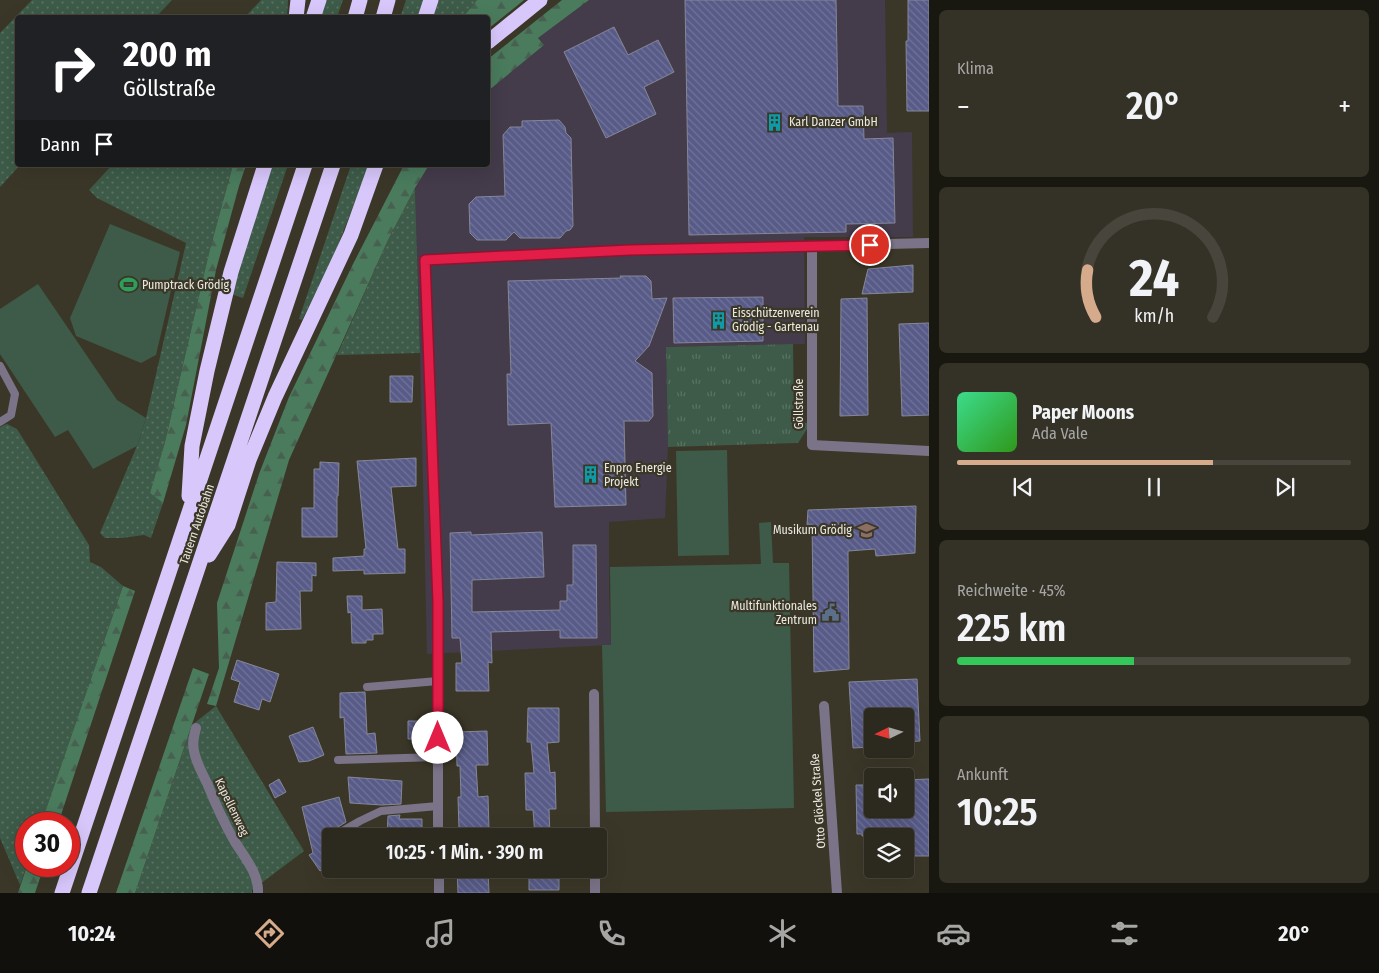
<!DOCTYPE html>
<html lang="de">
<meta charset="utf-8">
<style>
body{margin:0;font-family:"Fira Sans Condensed",sans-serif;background:#343127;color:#f1f3f6;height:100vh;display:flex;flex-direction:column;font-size:19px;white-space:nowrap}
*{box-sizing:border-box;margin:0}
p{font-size:16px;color:#a6a6a4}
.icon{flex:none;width:28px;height:28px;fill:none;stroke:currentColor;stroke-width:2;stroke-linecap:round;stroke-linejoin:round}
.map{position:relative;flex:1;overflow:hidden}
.sheet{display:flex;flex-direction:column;gap:10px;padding:10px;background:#181710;width:450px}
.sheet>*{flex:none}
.top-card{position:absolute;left:15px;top:15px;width:475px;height:152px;border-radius:5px;box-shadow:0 5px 20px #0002,0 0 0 1px #48453c;background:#202124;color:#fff;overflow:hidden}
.needle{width:32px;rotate:265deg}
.controls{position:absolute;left:864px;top:708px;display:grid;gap:10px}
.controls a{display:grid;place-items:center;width:50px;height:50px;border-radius:5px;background:#2c291e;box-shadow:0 5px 20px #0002,0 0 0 1px #48453c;font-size:25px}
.speed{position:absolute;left:15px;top:812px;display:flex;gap:10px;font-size:25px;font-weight:700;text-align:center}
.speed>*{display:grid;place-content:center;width:65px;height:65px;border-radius:50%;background:#2c291e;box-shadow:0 5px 20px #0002,0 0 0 1px #48453c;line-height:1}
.speed .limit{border:8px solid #d22;background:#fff;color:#111}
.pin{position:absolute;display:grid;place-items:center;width:42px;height:42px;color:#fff;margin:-21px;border:2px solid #fff;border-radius:50%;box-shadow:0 1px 5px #0007}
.me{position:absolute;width:55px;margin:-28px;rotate:0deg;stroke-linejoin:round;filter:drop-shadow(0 0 4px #0008)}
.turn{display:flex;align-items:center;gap:18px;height:105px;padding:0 25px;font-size:22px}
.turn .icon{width:65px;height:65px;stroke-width:2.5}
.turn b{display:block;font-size:35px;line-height:42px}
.then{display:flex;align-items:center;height:48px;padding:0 25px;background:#0003;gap:10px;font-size:19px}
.big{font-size:38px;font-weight:600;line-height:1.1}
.sheet .card{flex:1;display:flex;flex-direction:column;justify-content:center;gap:8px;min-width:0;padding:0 18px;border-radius:8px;background:#343127}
.sheet .dial{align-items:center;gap:0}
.dial svg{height:130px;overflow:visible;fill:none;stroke:#48453c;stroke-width:7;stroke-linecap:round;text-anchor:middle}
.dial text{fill:#f1f3f6;stroke:none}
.song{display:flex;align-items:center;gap:15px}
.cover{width:60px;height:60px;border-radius:8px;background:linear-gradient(135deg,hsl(150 70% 55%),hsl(110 70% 35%))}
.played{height:5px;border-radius:2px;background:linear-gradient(90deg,#d6ab8b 65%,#48453c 65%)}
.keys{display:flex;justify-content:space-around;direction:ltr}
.heat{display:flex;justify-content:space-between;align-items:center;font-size:28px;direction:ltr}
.charge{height:8px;border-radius:4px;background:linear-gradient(90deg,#34c759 45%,#48453c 0)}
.trip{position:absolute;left:322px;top:828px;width:285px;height:50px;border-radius:5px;background:#2c291e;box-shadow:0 5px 20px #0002,0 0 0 1px #48453c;font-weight:600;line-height:50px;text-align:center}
.dock{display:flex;height:80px;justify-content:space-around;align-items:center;background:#12100c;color:#a6a6a4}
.dock .icon{width:35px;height:35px}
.dock .current{color:#d6ab8b}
.dock b{font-size:22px;color:#f1f3f6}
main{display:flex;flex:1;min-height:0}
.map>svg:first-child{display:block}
.commercial{fill:#443b4b}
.grass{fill:url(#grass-dots)}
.forest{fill:url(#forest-firs)}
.park{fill:url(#park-tufts)}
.pitch{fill:#3d5b48}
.building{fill:url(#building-back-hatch);stroke:#858798}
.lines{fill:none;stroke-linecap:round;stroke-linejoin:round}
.lane{stroke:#7b7489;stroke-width:8}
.street{stroke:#7b7489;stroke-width:10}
.highway{stroke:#d8c7fb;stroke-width:15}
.route-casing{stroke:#92132f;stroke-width:12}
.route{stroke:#e11d48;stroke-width:9}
.labels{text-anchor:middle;stroke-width:4.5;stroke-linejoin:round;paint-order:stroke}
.poi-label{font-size:12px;fill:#eceae0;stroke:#3b3728;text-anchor:start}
.street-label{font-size:12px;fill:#eceae0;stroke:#3b3728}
</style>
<main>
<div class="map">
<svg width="929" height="893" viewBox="0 0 929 893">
<defs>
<pattern id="grass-dots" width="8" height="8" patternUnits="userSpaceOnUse" patternTransform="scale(1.25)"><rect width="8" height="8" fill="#3d5b48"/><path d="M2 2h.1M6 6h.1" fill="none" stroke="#597362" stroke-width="1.8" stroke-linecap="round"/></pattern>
<pattern id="forest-firs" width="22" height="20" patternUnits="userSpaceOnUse" patternTransform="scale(1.25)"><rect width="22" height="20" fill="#4a7b5d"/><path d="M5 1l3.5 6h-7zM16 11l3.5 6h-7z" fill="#486050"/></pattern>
<pattern id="park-tufts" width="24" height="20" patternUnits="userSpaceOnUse" patternTransform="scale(1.25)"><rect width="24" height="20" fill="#3d5b48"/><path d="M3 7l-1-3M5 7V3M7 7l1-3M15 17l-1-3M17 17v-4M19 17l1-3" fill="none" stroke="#597362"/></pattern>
<pattern id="building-back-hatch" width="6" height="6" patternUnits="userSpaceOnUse" patternTransform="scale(1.25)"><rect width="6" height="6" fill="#585b88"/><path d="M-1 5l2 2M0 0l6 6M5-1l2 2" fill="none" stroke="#707398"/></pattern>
</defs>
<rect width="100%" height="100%" fill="#3b3728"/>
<path class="commercial" d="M 589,0 L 885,0 L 887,133 L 912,132 L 913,237 L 804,237 L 805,344 L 666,347 L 668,447 L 665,518 L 609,522 L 609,595 L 611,645 L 427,654 L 420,353 L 415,188 L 429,165 L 488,165 L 488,91 L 543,45 L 538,38 Z"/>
<path class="grass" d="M 32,0 L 172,0 L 156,17 L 18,18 L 18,165 L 20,165 L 0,187 L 0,33 Z
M 261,0 L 288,0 L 287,17 L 245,17 Z
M 326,0 L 343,0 L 337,17 L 320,18 Z
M 406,0 L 424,0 L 418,17 L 400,18 Z
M 439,0 L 477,0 L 463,17 L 433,18 Z
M 112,165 L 233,165 L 210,249 L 165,442 L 150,493 L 163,503 L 151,538 L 144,535 L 122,538 L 105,538 L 100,533 L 137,446 L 146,418 L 186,243 L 97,198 L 89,190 Z
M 271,165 L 288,165 L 243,298 L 231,294 Z
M 351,165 L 369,165 L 333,258 L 302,320 L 299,319 Z
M 415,188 L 420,353 L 337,355 L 388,240 Z
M 7,424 L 17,429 L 89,545 L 90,562 L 101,567 L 123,586 L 41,824 L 26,824 L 27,866 L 20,885 L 0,838 L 0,427 Z
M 216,706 L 304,851 L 252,890 L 252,893 L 135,893 L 192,725 Z"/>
<path class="forest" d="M 477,0 L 524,0 L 488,29 L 488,18 L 463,17 Z
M 562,0 L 589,0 L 538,38 L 544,45 L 488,91 L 488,59 Z
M 233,165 L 246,165 L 239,186 L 216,270 L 186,425 L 163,503 L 150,493 L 165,442 L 210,249 Z
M 404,165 L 429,165 L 415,188 L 388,240 L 289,460 L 216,706 L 207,704 L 219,668 L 217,603 L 259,474 L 289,397 L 318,337 L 352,266 Z
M 123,586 L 135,591 L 58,824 L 41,824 Z
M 193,668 L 209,674 L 135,893 L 116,893 Z
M 27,866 L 44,866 L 35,893 L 18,893 Z"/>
<path class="park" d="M 793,344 L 794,422 L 807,423 L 807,429 L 798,443 L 668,447 L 666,347 Z"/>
<path class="pitch" d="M 110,224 L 180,252 L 156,355 L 141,363 L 76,336 L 70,318 Z
M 38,284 L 117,400 L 146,418 L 137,446 L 93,469 L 68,430 L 55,437 L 0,354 L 0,309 Z
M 727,450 L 729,555 L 678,556 L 676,451 Z
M 771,522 L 773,563 L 789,563 L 794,808 L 606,812 L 602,645 L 611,645 L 610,567 L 761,564 L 759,523 Z"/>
<path class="building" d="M 685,0 L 836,0 L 838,106 L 863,106 L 864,139 L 893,138 L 895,223 L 846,224 L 846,232 L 689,235 Z
M 908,0 L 929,0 L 929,111 L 907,111 L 906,41 L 908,41 Z
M 614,27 L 628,55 L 658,40 L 674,72 L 644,87 L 656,114 L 606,138 L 564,52 Z
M 559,120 L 565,127 L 566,133 L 571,138 L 573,226 L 570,230 L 566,231 L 560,238 L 520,238 L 514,232 L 506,240 L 477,240 L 470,233 L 469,204 L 476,197 L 505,196 L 503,135 L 510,127 L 522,127 L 522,121 Z
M 913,265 L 913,292 L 862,294 L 868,269 Z
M 620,276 L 646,276 L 651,281 L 652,299 L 667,298 L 649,346 L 635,361 L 652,373 L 653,416 L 649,421 L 624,421 L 626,505 L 555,507 L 551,423 L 508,425 L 507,374 L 511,374 L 508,281 L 621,278 Z
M 763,297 L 763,341 L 674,343 L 673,298 Z
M 867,298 L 868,415 L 840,416 L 841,299 Z
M 929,323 L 929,415 L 902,416 L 899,324 Z
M 390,376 L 413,376 L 412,402 L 390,402 Z
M 416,458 L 416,486 L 391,487 L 398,549 L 405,549 L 405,573 L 364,574 L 364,570 L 333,571 L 333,558 L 364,556 L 364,549 L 366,549 L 357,461 Z
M 320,462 L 339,463 L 338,496 L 337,496 L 337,537 L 302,537 L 302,508 L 314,508 L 314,469 L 320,469 Z
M 916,506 L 915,553 L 876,556 L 875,549 L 848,551 L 849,669 L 814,672 L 812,524 L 807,525 L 808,510 Z
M 471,532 L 471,535 L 542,532 L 544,577 L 472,580 L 472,612 L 560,610 L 560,601 L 567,601 L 567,585 L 573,585 L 573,545 L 596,545 L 597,638 L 560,638 L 560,630 L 491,632 L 492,663 L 488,662 L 489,691 L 456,691 L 456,663 L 462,663 L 460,638 L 452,638 L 450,533 Z
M 277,562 L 316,563 L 316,576 L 312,575 L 312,591 L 300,591 L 301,629 L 266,630 L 266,603 L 276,602 Z
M 347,596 L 362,596 L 362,610 L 382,609 L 383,634 L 373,634 L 373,640 L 366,640 L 366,643 L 352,643 L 351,612 L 348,613 Z
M 237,660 L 279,674 L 270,702 L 262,699 L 259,710 L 234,702 L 240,682 L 231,679 Z
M 917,679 L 920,741 L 905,742 L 905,716 L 872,716 L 872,747 L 853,748 L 849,682 Z
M 365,692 L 367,734 L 375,733 L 377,753 L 346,754 L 344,717 L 340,718 L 340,693 Z
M 528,708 L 559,708 L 559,742 L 547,743 L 550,773 L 555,772 L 556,809 L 549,809 L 550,836 L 535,836 L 533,810 L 526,810 L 525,773 L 534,773 L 531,742 L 527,742 Z
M 408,721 L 427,721 L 427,739 L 408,739 Z
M 313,727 L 324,755 L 309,761 L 299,762 L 289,736 Z
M 487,731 L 488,765 L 476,765 L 478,797 L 488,796 L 489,830 L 478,830 L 478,836 L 461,836 L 460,830 L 459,830 L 458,797 L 461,797 L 460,766 L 457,766 L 456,732 Z
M 348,777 L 402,781 L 401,804 L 382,805 L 350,803 Z
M 279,779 L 286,792 L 275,798 L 269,785 Z
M 929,779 L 929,856 L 905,856 L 905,836 L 862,836 L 862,834 L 857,834 L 856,785 L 872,785 L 872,809 L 905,809 L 905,780 Z
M 339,797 L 346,822 L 330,832 L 325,834 L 327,849 L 331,855 L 331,864 L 320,871 L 309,855 L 313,853 L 302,807 Z
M 400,815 L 399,819 L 422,819 L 422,836 L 387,836 L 388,816 Z
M 457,869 L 488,869 L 489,893 L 458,893 Z
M 529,869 L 559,869 L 559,890 L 529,890 Z"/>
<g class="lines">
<path class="lane" d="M 0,366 L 15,394 L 11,415 L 0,422
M 367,687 L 438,681
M 338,760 L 438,757
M 334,836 L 360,821 L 381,811 L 438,806"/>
<path class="street" d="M 812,246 L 812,445 L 929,451
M 594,694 L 595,836
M 824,706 L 837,893
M 196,728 C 194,736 192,743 194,751 C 196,762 202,773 207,783 C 215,803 224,823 235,842 C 245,858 259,874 258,893
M 438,836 L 438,602 L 425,260 L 630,250 L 929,243
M 439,869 L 439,893
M 595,869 L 595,893"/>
<path class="highway" d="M 296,18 L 298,0
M 313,18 L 319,0
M 355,18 L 360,0
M 383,18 L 388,0
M 425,18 L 431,0
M 488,42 L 540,0
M 189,496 L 192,446 L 207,371 L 231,272 L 265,165
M 209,555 L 228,525 L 249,460 L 275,397 L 351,235 L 376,165
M 62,893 L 305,165
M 89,893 L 333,165"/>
</g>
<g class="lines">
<defs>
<path id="route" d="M 438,738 L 438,602 L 425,260 L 630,250 L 870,245"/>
</defs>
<use href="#route" class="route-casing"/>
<use href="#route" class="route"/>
</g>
<defs>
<symbol id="building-bare" viewBox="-9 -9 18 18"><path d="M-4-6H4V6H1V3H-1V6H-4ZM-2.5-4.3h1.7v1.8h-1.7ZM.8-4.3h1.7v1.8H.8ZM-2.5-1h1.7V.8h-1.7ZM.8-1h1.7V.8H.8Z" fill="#0f9aa8" stroke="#3b3728" stroke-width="2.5" paint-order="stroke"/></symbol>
<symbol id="stadium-bare" viewBox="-9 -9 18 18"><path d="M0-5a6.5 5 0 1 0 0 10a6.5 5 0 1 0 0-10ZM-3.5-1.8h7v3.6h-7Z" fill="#2e9e5b" stroke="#3b3728" stroke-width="2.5" paint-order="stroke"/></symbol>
<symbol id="school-bare" viewBox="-9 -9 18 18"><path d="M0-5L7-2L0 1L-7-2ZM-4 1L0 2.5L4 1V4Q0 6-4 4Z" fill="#8d6e63" stroke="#3b3728" stroke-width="2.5" paint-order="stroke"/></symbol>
<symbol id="civic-bare" viewBox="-9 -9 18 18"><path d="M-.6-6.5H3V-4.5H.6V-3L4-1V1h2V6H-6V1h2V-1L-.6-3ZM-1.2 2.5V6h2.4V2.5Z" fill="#5c6f8a" stroke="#3b3728" stroke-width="2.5" paint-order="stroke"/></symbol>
</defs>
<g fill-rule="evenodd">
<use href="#building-bare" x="762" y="110" width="25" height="25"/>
<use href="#stadium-bare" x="116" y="272" width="25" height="25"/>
<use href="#building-bare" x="706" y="308" width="25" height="25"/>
<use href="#building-bare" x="578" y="462" width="25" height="25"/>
<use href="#school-bare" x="854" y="518" width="25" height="25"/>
<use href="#civic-bare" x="818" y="600" width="25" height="25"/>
</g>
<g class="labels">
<g class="poi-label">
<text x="789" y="126">Karl Danzer GmbH</text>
<text x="142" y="289">Pumptrack Grödig</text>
<text x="732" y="317">Eisschützenverein<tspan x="732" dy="14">Grödig - Gartenau</tspan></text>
<text x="604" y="472">Enpro Energie<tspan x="604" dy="14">Projekt</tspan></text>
<text x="852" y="534" text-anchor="end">Musikum Grödig</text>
<text x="817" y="610" text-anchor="end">Multifunktionales<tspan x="817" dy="14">Zentrum</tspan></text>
</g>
<g class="street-label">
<text transform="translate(799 404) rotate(-90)" y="4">Göllstraße</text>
<text transform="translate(197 524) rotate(-71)" y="4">Tauern Autobahn</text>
<text transform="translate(818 801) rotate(-94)" y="4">Otto Glöckel Straße</text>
<text transform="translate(232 807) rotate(64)" y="4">Kapellenweg</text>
</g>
</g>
</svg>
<div class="controls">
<a><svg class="needle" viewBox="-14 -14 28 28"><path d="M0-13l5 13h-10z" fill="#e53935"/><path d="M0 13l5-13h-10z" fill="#a6a6a4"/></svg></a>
<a><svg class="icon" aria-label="sound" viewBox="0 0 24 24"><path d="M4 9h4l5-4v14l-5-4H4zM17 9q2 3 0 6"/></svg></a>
<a><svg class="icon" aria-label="layers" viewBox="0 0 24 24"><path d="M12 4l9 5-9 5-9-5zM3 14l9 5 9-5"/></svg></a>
</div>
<div class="speed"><div class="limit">30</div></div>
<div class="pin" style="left:870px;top:245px;background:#d93025"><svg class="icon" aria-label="arrive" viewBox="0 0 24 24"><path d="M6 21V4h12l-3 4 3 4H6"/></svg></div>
<svg class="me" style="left:438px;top:738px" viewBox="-20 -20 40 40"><circle r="19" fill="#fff"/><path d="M0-13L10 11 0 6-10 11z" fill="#e11d48"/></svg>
<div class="trip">10:25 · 1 Min. · 390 m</div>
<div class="top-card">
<div class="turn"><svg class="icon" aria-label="right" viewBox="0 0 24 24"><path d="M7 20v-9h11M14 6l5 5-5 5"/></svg><div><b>200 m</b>Göllstraße</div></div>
<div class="then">Dann<svg class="icon" aria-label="arrive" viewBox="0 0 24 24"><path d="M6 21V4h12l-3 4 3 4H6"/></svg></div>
</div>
</div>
<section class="sheet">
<div class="card"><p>Klima</p>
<div class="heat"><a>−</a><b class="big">20°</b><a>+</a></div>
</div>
<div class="card dial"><svg viewBox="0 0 100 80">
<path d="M14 69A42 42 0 1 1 86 69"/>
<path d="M14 69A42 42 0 0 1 9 40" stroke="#d6ab8b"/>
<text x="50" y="56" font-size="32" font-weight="700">24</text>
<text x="50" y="72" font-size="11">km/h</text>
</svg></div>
<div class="card">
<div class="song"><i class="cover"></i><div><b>Paper Moons</b><p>Ada Vale</p></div></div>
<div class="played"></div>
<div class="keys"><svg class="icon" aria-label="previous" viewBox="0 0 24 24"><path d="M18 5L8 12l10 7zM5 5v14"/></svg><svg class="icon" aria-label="pause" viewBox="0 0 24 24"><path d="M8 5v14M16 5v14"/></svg><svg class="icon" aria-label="next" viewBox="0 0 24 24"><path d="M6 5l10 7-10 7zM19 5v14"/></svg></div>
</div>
<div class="card"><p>Reichweite · 45%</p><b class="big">225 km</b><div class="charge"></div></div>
<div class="card"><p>Ankunft</p><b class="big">10:25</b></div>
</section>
</main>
<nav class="dock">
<b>10:24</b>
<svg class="icon current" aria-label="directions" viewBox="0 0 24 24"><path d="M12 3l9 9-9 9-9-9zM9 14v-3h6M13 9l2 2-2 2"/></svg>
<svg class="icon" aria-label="music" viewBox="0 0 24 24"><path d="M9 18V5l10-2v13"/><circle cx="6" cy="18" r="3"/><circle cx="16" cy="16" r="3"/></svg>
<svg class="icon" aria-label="phone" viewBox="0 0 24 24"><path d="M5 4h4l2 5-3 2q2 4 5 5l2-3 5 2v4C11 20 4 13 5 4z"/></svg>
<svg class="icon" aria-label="climate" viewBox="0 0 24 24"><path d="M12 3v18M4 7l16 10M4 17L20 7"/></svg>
<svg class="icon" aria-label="car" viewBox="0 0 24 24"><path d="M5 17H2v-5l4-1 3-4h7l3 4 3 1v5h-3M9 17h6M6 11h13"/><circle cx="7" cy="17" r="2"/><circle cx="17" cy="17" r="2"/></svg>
<svg class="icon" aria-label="filters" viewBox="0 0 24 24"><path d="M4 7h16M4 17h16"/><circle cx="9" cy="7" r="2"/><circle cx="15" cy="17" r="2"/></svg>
<b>20°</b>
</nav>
